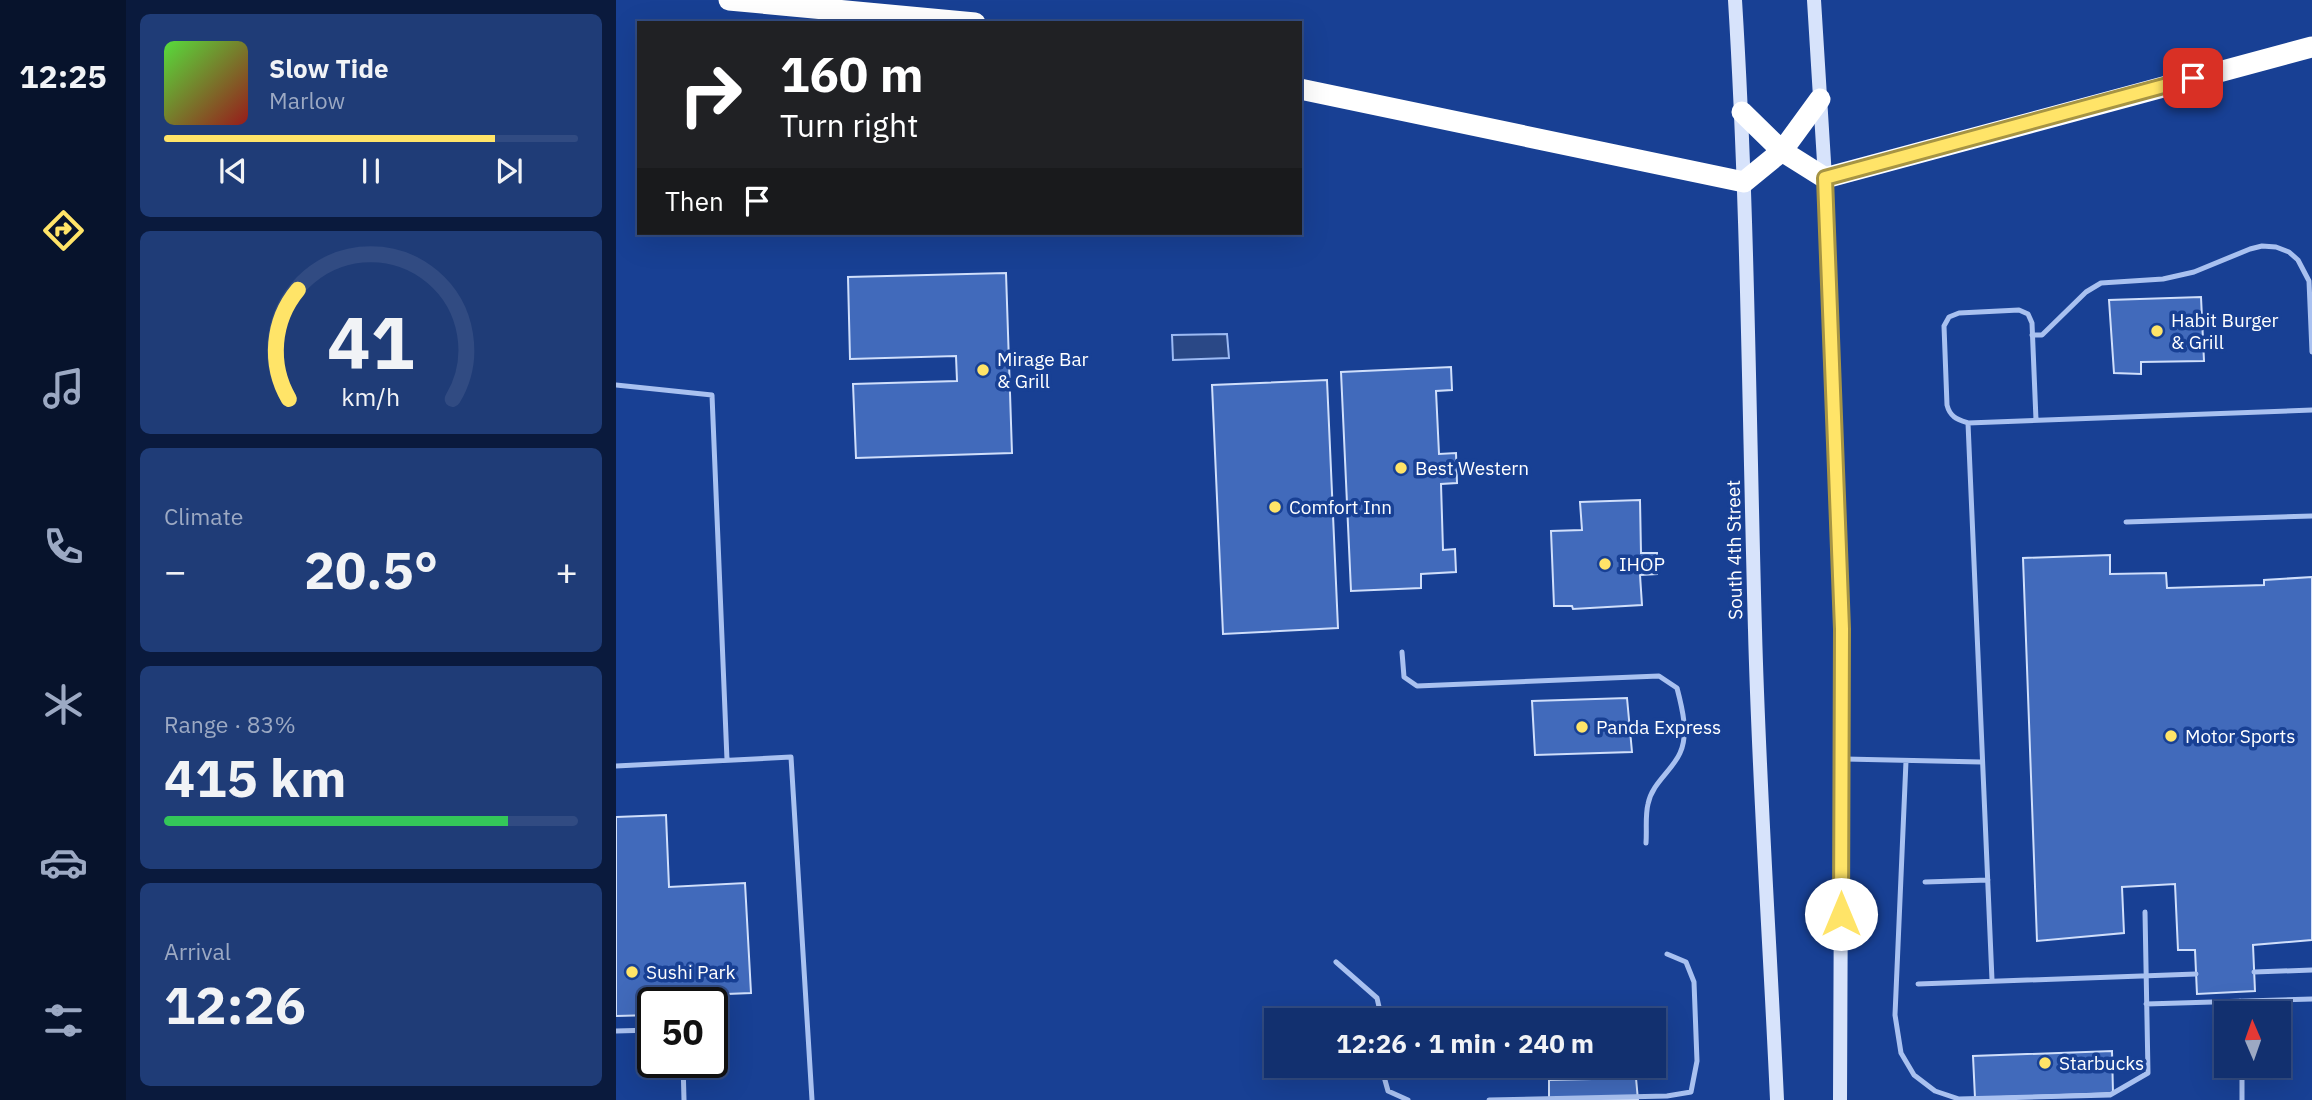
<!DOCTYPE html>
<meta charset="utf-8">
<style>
body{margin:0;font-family:"IBM Plex Sans",sans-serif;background:#1f3c77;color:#f1f3f6;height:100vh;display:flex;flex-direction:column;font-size:26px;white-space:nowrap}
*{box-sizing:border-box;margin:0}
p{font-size:23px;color:#9ca9c3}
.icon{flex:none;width:38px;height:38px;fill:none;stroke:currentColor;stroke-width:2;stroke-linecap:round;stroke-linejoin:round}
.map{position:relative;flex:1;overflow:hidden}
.panel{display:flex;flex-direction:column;gap:14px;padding:14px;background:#0a1a3d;width:490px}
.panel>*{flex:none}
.banner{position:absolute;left:21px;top:21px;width:665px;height:214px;border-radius:0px;box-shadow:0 7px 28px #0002,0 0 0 2px #314b82;background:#202124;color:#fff;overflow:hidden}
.needle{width:46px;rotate:358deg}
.buttons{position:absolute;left:1598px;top:1001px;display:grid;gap:14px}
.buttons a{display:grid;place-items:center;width:77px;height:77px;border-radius:0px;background:#12306f;box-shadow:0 7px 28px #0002,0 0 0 2px #314b82;font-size:35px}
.speed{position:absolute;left:21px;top:987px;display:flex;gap:14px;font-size:35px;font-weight:700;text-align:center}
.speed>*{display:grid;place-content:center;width:91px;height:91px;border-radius:50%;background:#12306f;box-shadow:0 7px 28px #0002,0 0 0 2px #314b82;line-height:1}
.speed .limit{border:4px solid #111;border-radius:10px;background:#fff;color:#111}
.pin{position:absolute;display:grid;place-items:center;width:60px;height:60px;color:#fff;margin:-30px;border-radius:14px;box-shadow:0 4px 10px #0006}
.me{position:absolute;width:77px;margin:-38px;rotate:0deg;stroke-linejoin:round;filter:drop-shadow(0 0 5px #0008)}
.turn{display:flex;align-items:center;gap:24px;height:147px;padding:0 28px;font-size:32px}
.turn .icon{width:91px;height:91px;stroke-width:2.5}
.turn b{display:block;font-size:49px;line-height:60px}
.then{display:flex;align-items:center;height:66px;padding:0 28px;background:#0003;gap:14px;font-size:26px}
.big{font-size:52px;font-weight:800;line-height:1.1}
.panel .tile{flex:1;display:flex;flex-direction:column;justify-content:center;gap:10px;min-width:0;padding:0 24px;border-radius:10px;background:#1f3c77}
.panel .dial{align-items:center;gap:0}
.dial svg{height:182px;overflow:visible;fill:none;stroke:#314b82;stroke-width:7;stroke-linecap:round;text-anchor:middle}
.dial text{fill:#f1f3f6;stroke:none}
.song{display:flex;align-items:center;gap:21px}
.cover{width:84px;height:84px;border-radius:10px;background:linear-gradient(135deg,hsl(110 70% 55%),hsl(0 70% 35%))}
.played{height:7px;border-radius:4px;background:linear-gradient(90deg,#ffe468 80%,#314b82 80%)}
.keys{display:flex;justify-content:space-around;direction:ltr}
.heat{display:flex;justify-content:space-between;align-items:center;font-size:38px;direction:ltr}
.charge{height:10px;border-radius:5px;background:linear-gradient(90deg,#34c759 83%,#314b82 0)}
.trip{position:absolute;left:648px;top:1008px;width:402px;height:70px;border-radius:0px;background:#12306f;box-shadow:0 7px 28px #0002,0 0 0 2px #314b82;font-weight:800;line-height:70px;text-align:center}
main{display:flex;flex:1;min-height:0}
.dock{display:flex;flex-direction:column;width:126px;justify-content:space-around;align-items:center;background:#07132c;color:#9ca9c3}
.dock .icon{width:49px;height:49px}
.dock .current{color:#ffe468}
.dock b{font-size:32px;color:#f1f3f6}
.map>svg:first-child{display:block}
.water{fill:#2a4886;stroke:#9cbaf3;stroke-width:2}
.building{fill:#416abb;stroke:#d0dffb;stroke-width:2}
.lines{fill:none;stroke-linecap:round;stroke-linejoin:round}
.service{stroke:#a9c1f0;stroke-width:5}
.secondary{stroke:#d7e3fb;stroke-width:14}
.motorway{stroke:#fff;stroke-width:21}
.route-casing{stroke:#a69444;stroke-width:18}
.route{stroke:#ffe468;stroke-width:12}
.poi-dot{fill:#ffe468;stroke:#184094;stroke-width:2.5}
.labels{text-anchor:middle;stroke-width:7;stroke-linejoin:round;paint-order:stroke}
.poi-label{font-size:19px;fill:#fff;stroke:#184094;text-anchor:start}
.street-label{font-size:19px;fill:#fff;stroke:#184094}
</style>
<main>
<nav class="dock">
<b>12:25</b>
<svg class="icon current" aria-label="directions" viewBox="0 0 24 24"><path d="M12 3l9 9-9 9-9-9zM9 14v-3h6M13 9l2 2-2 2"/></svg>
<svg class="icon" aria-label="music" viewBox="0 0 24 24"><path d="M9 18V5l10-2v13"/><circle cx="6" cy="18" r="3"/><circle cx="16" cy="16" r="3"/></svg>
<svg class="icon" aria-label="phone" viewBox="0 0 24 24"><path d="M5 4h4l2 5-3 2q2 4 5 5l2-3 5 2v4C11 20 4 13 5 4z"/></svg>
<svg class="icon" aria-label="climate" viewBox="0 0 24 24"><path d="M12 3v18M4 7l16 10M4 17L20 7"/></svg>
<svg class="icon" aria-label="car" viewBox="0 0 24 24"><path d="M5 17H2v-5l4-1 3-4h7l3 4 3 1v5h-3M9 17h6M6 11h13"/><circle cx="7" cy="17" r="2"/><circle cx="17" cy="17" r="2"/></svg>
<svg class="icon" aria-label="filters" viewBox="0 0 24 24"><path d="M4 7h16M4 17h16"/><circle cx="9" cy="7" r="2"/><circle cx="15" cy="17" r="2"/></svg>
</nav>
<section class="panel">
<div class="tile">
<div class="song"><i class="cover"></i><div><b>Slow Tide</b><p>Marlow</p></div></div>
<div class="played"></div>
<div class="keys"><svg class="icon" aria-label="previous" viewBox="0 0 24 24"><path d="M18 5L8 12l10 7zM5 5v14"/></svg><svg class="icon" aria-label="pause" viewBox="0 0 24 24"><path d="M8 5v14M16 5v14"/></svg><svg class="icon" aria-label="next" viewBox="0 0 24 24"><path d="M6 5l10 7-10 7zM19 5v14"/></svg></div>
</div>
<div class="tile dial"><svg viewBox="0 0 100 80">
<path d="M14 69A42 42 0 1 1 86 69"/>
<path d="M14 69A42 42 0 0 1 18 21" stroke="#ffe468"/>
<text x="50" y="56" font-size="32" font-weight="700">41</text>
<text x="50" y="72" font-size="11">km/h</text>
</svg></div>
<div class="tile"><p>Climate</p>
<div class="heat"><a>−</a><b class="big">20.5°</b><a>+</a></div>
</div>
<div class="tile"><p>Range · 83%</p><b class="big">415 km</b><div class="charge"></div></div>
<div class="tile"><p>Arrival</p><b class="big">12:26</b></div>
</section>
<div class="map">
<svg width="1696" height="1100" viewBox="0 0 1696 1100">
<rect width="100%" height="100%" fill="#184094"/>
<path class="water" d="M 611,334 L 613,358 L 557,360 L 556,335 Z"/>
<path class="building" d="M 390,273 L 396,453 L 240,458 L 237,384 L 341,381 L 340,356 L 234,359 L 232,277 Z
M 1585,297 L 1588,361 L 1525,362 L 1525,374 L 1498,373 L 1493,300 Z
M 835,367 L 836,390 L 820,391 L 823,454 L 840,453 L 841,483 L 825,484 L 827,550 L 839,549 L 840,572 L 805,574 L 805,588 L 735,591 L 725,372 Z
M 711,380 L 722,628 L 607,634 L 596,385 Z
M 1024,500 L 1025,553 L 1041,553 L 1041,574 L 1024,575 L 1026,605 L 957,609 L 956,606 L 938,606 L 935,531 L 966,530 L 964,502 Z
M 1494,555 L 1494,574 L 1550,573 L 1551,588 L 1648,585 L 1648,580 L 1696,577 L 1696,940 L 1637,945 L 1639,991 L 1581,994 L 1579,950 L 1562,950 L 1559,884 L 1506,887 L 1508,933 L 1421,941 L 1407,558 Z
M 1011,698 L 1016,752 L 919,755 L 916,701 Z
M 50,815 L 53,887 L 129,883 L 135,993 L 61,996 L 61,1003 L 37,1003 L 37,1015 L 0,1016 L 0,817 Z
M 1048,1010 L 1051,1076 L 933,1080 L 932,1066 L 1038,1066 L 1038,1020 L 984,1020 L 984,1012 Z
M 1496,1051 L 1497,1093 L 1359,1098 L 1357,1056 Z
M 1020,1078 L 1022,1100 L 933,1100 L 933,1080 Z"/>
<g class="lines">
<path class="service" d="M 1416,335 L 1426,335 L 1470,292 L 1485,283 L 1547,279 L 1578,272 L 1634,249 L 1646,246 L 1660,247 L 1673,252 L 1682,260 L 1693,281 L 1696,352
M 0,385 L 96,395 L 111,760
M 1420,420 L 1416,323 L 1412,314 L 1403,310 L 1343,313 L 1333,317 L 1328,326 L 1331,405 C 1334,417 1341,419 1352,423 L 1696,410
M 1352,423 L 1376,980
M 1510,522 L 1696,516
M 786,652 L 788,677 L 801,686 L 1043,676 L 1061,688 C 1066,707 1073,734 1064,753 C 1056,771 1036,783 1032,804 C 1029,816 1031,830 1030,843
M 1229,759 L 1365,762
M 1290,761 L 1279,1015 L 1285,1053 L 1298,1075 L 1319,1091 L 1343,1099 L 1494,1095 L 1532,1073 L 1529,912
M 0,766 L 175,757 L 196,1100
M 1309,882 L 1372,880
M 720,962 L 761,998 L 766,1020
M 1638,972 L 1696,970
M 1302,984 L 1580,974
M 1624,1001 L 1624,1013
M 1530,1004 L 1696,999
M 0,1031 L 37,1030
M 67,1062 L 68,1100
M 765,1066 L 772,1091 L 792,1100
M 1626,1066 L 1626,1100
M 873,1100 L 1051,1096 L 1075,1092 L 1081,1061 L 1078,982 L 1070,962 L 1051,954"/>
<path class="secondary" d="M 1119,0 C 1132,210 1133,420 1139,630 C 1143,787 1154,944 1161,1100
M 1198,0 L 1209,178 L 1226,629 L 1224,1100"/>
<path class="motorway" d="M 113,0 L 359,23
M 684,89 L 1128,182 L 1166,151 L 1204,99
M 1126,112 L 1166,151 L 1209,178 L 1696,47"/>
</g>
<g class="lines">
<defs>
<path id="route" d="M 1225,914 L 1226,629 L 1209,178 L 1577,78"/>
</defs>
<use href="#route" class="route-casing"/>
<use href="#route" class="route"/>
</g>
<g class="poi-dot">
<circle cx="1541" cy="331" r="7"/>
<circle cx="367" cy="370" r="7"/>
<circle cx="785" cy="468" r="7"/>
<circle cx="659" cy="507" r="7"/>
<circle cx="989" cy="564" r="7"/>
<circle cx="966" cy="727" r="7"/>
<circle cx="1555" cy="736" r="7"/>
<circle cx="16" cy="972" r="7"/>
<circle cx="1429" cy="1063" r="7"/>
</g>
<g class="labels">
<g class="poi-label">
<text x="1555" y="327">Habit Burger<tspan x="1555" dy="22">&amp; Grill</tspan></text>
<text x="381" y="366">Mirage Bar<tspan x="381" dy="22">&amp; Grill</tspan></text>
<text x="799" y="475">Best Western</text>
<text x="673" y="514">Comfort Inn</text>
<text x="1003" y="571">IHOP</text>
<text x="980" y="734">Panda Express</text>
<text x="1569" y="743">Motor Sports</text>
<text x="30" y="979">Sushi Park</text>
<text x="1443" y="1070">Starbucks</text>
</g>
<g class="street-label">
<text transform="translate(1118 550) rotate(-91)" y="7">South 4th Street</text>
</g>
</g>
</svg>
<div class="buttons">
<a><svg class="needle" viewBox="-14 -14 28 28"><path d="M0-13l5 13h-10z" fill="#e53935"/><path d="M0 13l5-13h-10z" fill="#9ca9c3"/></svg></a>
</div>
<div class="speed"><div class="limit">50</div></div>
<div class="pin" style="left:1577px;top:78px;background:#d93025"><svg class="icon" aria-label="arrive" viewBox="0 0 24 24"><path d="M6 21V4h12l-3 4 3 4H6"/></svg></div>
<svg class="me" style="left:1225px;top:914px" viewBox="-20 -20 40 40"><circle r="19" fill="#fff"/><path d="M0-13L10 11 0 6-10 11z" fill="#ffe468"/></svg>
<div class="trip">12:26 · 1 min · 240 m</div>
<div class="banner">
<div class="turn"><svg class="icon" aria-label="right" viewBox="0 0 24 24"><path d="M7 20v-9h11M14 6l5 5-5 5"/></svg><div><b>160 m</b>Turn right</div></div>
<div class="then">Then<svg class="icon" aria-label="arrive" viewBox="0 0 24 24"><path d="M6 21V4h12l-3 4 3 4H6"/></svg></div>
</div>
</div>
</main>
